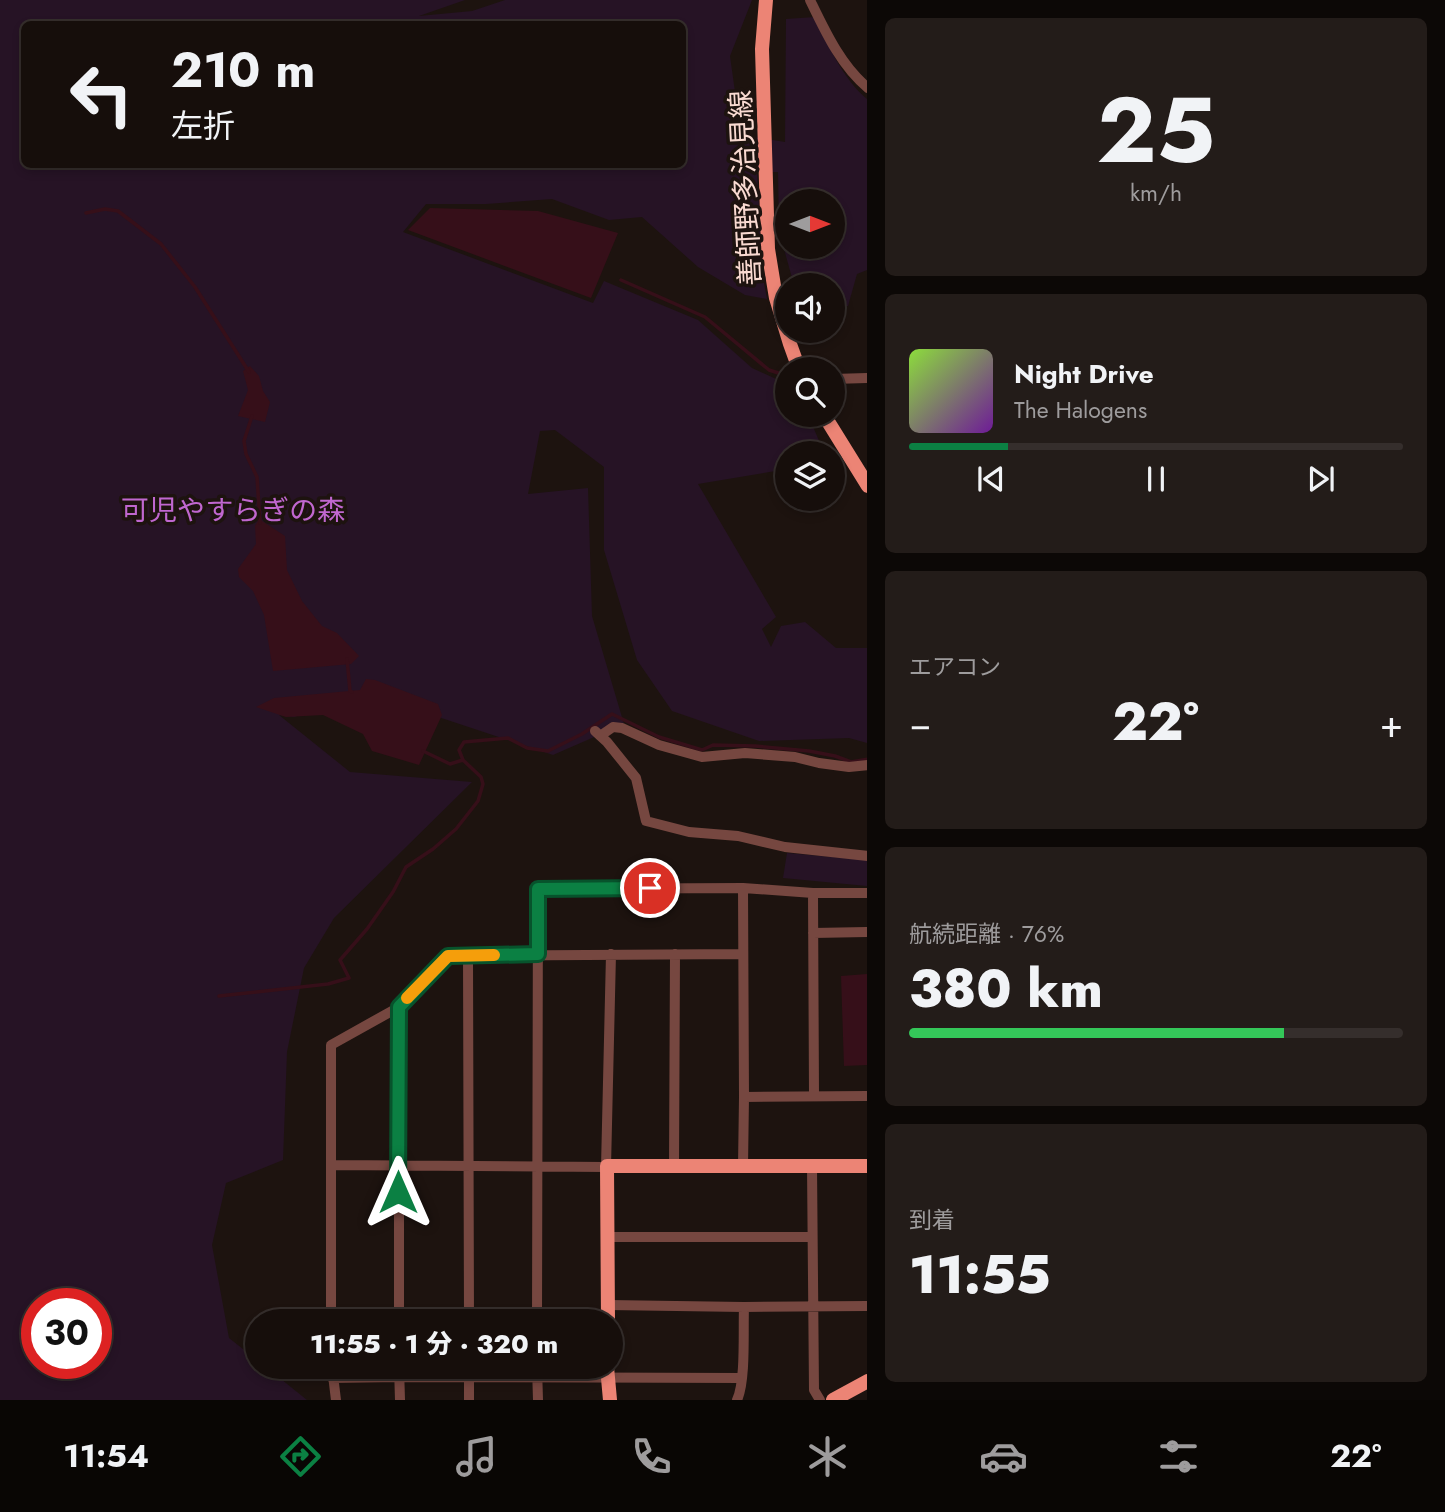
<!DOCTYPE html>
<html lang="ja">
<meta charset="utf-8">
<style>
body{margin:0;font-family:Jost,"Noto Sans JP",sans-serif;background:#231c19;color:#f1f3f6;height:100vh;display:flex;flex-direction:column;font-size:26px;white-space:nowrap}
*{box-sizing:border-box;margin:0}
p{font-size:23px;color:#9e9c9d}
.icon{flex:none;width:38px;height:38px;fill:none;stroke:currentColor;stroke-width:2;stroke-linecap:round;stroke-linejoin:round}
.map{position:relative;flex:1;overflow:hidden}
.sheet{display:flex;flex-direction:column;gap:18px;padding:18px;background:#0c0806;width:578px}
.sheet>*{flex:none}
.hud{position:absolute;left:21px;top:21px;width:665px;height:147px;border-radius:10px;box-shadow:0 4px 10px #0003,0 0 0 2px #352e2c;background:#160e0b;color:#f1f3f6;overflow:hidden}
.needle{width:46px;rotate:90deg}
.controls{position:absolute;left:775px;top:189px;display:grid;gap:14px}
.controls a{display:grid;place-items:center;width:70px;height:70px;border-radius:50%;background:#160e0b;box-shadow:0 4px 10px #0003,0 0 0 2px #352e2c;font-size:35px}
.speed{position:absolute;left:21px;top:1288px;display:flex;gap:14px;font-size:35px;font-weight:700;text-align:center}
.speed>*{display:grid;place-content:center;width:91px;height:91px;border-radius:50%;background:#160e0b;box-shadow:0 4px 10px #0003,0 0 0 2px #352e2c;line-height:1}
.speed .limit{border:10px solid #d22;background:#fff;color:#111}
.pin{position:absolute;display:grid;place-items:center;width:60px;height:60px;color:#fff;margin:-30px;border:4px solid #fff;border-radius:50%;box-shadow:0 2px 7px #0007}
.me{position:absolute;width:77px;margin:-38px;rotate:0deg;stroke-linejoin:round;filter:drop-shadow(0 0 5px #0008)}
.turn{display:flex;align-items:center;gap:24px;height:147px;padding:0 35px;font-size:32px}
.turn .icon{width:91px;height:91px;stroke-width:2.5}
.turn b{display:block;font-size:49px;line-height:60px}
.big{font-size:52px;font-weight:800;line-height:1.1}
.sheet .tile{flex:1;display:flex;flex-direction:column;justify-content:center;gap:10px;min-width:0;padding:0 24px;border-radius:10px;background:#231c19}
.sheet .dial{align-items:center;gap:0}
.dial b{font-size:91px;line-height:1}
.song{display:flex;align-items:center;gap:21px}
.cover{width:84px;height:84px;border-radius:10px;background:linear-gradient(135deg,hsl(90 70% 55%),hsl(280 70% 35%))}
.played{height:7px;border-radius:4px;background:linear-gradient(90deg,#0b8043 20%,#352e2c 20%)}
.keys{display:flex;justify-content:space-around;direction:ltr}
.heat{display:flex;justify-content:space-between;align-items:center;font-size:38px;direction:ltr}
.charge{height:10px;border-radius:5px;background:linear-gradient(90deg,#34c759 76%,#352e2c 0)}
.trip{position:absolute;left:245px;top:1309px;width:378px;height:70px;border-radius:35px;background:#160e0b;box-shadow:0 4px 10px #0003,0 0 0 2px #352e2c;font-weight:800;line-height:70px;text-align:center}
.dock{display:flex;height:112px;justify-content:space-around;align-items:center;background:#090604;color:#9e9c9d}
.dock .icon{width:49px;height:49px}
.dock .current{color:#0b8043}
.dock b{font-size:32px;color:#f1f3f6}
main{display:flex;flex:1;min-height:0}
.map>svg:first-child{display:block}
.green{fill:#261325;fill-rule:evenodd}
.water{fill:#360f19}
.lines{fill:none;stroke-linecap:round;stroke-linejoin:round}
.stream{stroke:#360f19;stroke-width:3.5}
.street{stroke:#764740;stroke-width:10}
.secondary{stroke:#ec8475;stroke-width:14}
.route-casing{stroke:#07532c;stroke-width:18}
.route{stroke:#0b8043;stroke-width:12}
.slow{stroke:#f59e0b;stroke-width:12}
.labels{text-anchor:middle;stroke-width:7;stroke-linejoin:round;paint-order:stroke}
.street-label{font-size:28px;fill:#f9dad1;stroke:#1d130f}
.park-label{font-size:28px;fill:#c067cf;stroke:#1d130f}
</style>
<main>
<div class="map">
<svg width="868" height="1400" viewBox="0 0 868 1400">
<rect width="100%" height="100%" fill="#1d130f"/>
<path class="green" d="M 0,0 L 465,0 L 419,16 L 472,11 L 505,0 L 752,0 L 730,56 L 741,135 L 785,142 L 786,19 L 815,17 C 828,45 843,79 867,99 L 867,270 L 857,274 L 848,306 L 833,309 L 833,285 L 794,285 L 779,231 L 778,172 L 757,172 L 763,278 L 767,299 L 745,295 L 698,267 L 642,217 L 609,220 L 552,199 L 486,204 L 426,204 L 403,232 L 593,303 L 604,281 L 698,320 L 752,368 L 787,384 L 788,415 L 808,415 L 823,450 L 818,453 L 788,453 L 787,469 L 698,484 L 776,617 L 762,629 L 771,647 L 781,626 L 805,622 L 836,648 L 867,648 L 867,743 L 849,738 L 759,741 L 672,711 L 637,660 L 604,550 L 604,467 L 555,430 L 540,431 L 528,494 L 588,488 L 592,616 L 624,724 L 553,755 L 369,694 L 294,717 L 279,715 L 350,772 L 472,782 L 334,918 L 304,968 L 287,1052 L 283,1160 L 226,1183 L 212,1245 L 229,1338 L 257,1360 L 257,1367 L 266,1367 L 307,1400 L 0,1400 ZM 24,24 L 682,24 L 682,164 L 24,164 ZM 788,201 L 833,201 L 833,247 L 788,247 ZM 37,1304 L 96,1304 L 96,1363 L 37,1363 Z
M 787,853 L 867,860 L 867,886 L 783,878 Z"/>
<path class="water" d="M 430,208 L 538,211 L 618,233 L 591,298 L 408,230 Z
M 250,366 L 259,376 L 263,391 L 270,402 L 265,422 L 238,416 L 248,390 L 243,371 Z
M 259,519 L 285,536 L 287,570 L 302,601 L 322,626 L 337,633 L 359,656 L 351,664 L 273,671 L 264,615 L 253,591 L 239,577 L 238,569 L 256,544 L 255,526 Z
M 366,679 L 375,680 L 438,704 L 442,715 L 419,765 L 372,751 L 363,734 L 323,715 L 286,717 L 256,707 L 274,698 L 360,690 Z
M 867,974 L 867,1065 L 844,1066 L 841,976 Z"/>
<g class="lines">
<path class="stream" d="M 86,213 L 105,209 L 118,211 L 161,244 L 195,287 L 249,372
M 621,280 L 705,317 L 769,370 L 788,376
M 252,416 L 244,441 L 246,454 L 257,477 L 260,523
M 347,659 L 350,691 L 352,692
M 423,751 L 450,764 L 463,760
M 219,996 L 328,984 L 349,978 L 340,960 L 367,929 L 393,892 L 406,867 L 433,849 L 456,829 L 478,801 L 483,784 L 481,777 L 463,760 L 459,750 L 464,742 L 508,738 L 527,748 L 548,751 L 582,734 L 612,714 L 659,737 L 702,750 L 713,745 L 755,746 L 809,751 L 835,756 L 851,762 L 868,759"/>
<path class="street" d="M 810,0 C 825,31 841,66 868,88
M 833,379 L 868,378
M 595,731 L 607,742 L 636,778 L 646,821 L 689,832 L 738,836 L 785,847 L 868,856
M 600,736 L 613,727 L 622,728 L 659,745 L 702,757 L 745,753 L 795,757 L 819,763 L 849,767 L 868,765
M 743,888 L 744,1097 L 743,1166
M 813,893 L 814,1095
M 813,933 L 868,932
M 468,955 L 469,1321
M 399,1007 L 399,1321
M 744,1097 L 868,1096
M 331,1165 L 606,1167 L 611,954
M 812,1166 L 814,1390 L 820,1400
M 674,1167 L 675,954
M 608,1237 L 812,1237
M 608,1305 L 744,1307 L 868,1306
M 331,1321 L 331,1045 L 399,1007 L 448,956 L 743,954
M 537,1321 L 538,889 L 743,888 L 813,893 L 868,893
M 332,1367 L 336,1400
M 399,1367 L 400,1400
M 469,1367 L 469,1400
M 537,1367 L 538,1400
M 332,1378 L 399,1377 L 742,1378
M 737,1400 C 746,1381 743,1330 744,1307"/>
<path class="secondary" d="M 766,0 L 762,49 L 768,249 L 776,298 L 790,344 L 799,369
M 824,415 L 868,486
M 608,1321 L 607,1166 L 868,1166
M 607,1367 L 610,1400
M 833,1400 L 868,1381"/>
</g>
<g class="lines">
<defs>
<path id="route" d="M 398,1192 L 399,1007 L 448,956 L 538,954 L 538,889 L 650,888"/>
</defs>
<use href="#route" class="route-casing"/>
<use href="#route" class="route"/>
<path class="slow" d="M 407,998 L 448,956 L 494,955"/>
</g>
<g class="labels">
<g class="street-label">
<text transform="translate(745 188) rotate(-93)" y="10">善師野多治見線</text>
</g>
<g class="park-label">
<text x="233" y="520">可児やすらぎの森</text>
</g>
</g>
</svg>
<div class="controls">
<a><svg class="needle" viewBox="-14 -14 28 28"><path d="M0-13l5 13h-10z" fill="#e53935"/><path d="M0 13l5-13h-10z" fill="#9e9c9d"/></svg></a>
<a><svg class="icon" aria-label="sound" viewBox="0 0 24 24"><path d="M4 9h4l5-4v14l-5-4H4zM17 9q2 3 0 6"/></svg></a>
<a><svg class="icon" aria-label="search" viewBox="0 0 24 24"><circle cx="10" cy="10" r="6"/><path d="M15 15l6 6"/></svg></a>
<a><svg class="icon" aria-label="layers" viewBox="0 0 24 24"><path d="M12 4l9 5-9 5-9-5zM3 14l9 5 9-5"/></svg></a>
</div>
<div class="speed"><div class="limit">30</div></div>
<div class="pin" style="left:650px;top:888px;background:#d93025"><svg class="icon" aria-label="arrive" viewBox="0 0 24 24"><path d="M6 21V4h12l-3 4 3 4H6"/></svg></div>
<svg class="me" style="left:398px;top:1192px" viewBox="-20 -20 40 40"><path d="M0-17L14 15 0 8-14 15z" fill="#0b8043" stroke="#fff" stroke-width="4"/></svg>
<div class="trip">11:55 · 1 分 · 320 m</div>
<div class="hud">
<div class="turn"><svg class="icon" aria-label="left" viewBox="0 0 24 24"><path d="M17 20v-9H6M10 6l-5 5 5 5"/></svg><div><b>210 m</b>左折</div></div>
</div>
</div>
<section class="sheet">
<div class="tile dial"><b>25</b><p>km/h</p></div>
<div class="tile">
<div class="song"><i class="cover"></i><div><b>Night Drive</b><p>The Halogens</p></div></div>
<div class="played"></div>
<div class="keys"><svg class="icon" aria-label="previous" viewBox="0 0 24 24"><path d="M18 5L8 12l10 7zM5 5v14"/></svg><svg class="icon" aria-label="pause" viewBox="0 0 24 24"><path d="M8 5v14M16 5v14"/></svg><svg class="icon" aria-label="next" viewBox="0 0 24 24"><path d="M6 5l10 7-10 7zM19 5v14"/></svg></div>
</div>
<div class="tile"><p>エアコン</p>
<div class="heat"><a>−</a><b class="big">22°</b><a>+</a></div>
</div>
<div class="tile"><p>航続距離 · 76%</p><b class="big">380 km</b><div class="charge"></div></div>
<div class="tile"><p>到着</p><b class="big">11:55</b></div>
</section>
</main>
<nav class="dock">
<b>11:54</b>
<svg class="icon current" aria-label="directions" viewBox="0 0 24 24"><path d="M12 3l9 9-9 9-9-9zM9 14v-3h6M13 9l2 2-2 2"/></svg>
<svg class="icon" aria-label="music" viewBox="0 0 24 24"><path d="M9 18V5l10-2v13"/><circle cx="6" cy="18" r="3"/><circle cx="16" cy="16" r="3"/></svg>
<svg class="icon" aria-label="phone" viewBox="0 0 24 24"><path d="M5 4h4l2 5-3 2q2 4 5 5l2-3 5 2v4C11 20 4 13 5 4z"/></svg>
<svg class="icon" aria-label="climate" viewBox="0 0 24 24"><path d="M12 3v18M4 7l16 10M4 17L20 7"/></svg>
<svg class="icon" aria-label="car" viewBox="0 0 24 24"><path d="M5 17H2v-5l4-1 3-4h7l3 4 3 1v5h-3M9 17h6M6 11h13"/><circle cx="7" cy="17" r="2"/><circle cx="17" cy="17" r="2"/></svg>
<svg class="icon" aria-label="filters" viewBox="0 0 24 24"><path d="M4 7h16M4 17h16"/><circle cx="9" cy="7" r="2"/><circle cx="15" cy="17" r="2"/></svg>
<b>22°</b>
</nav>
